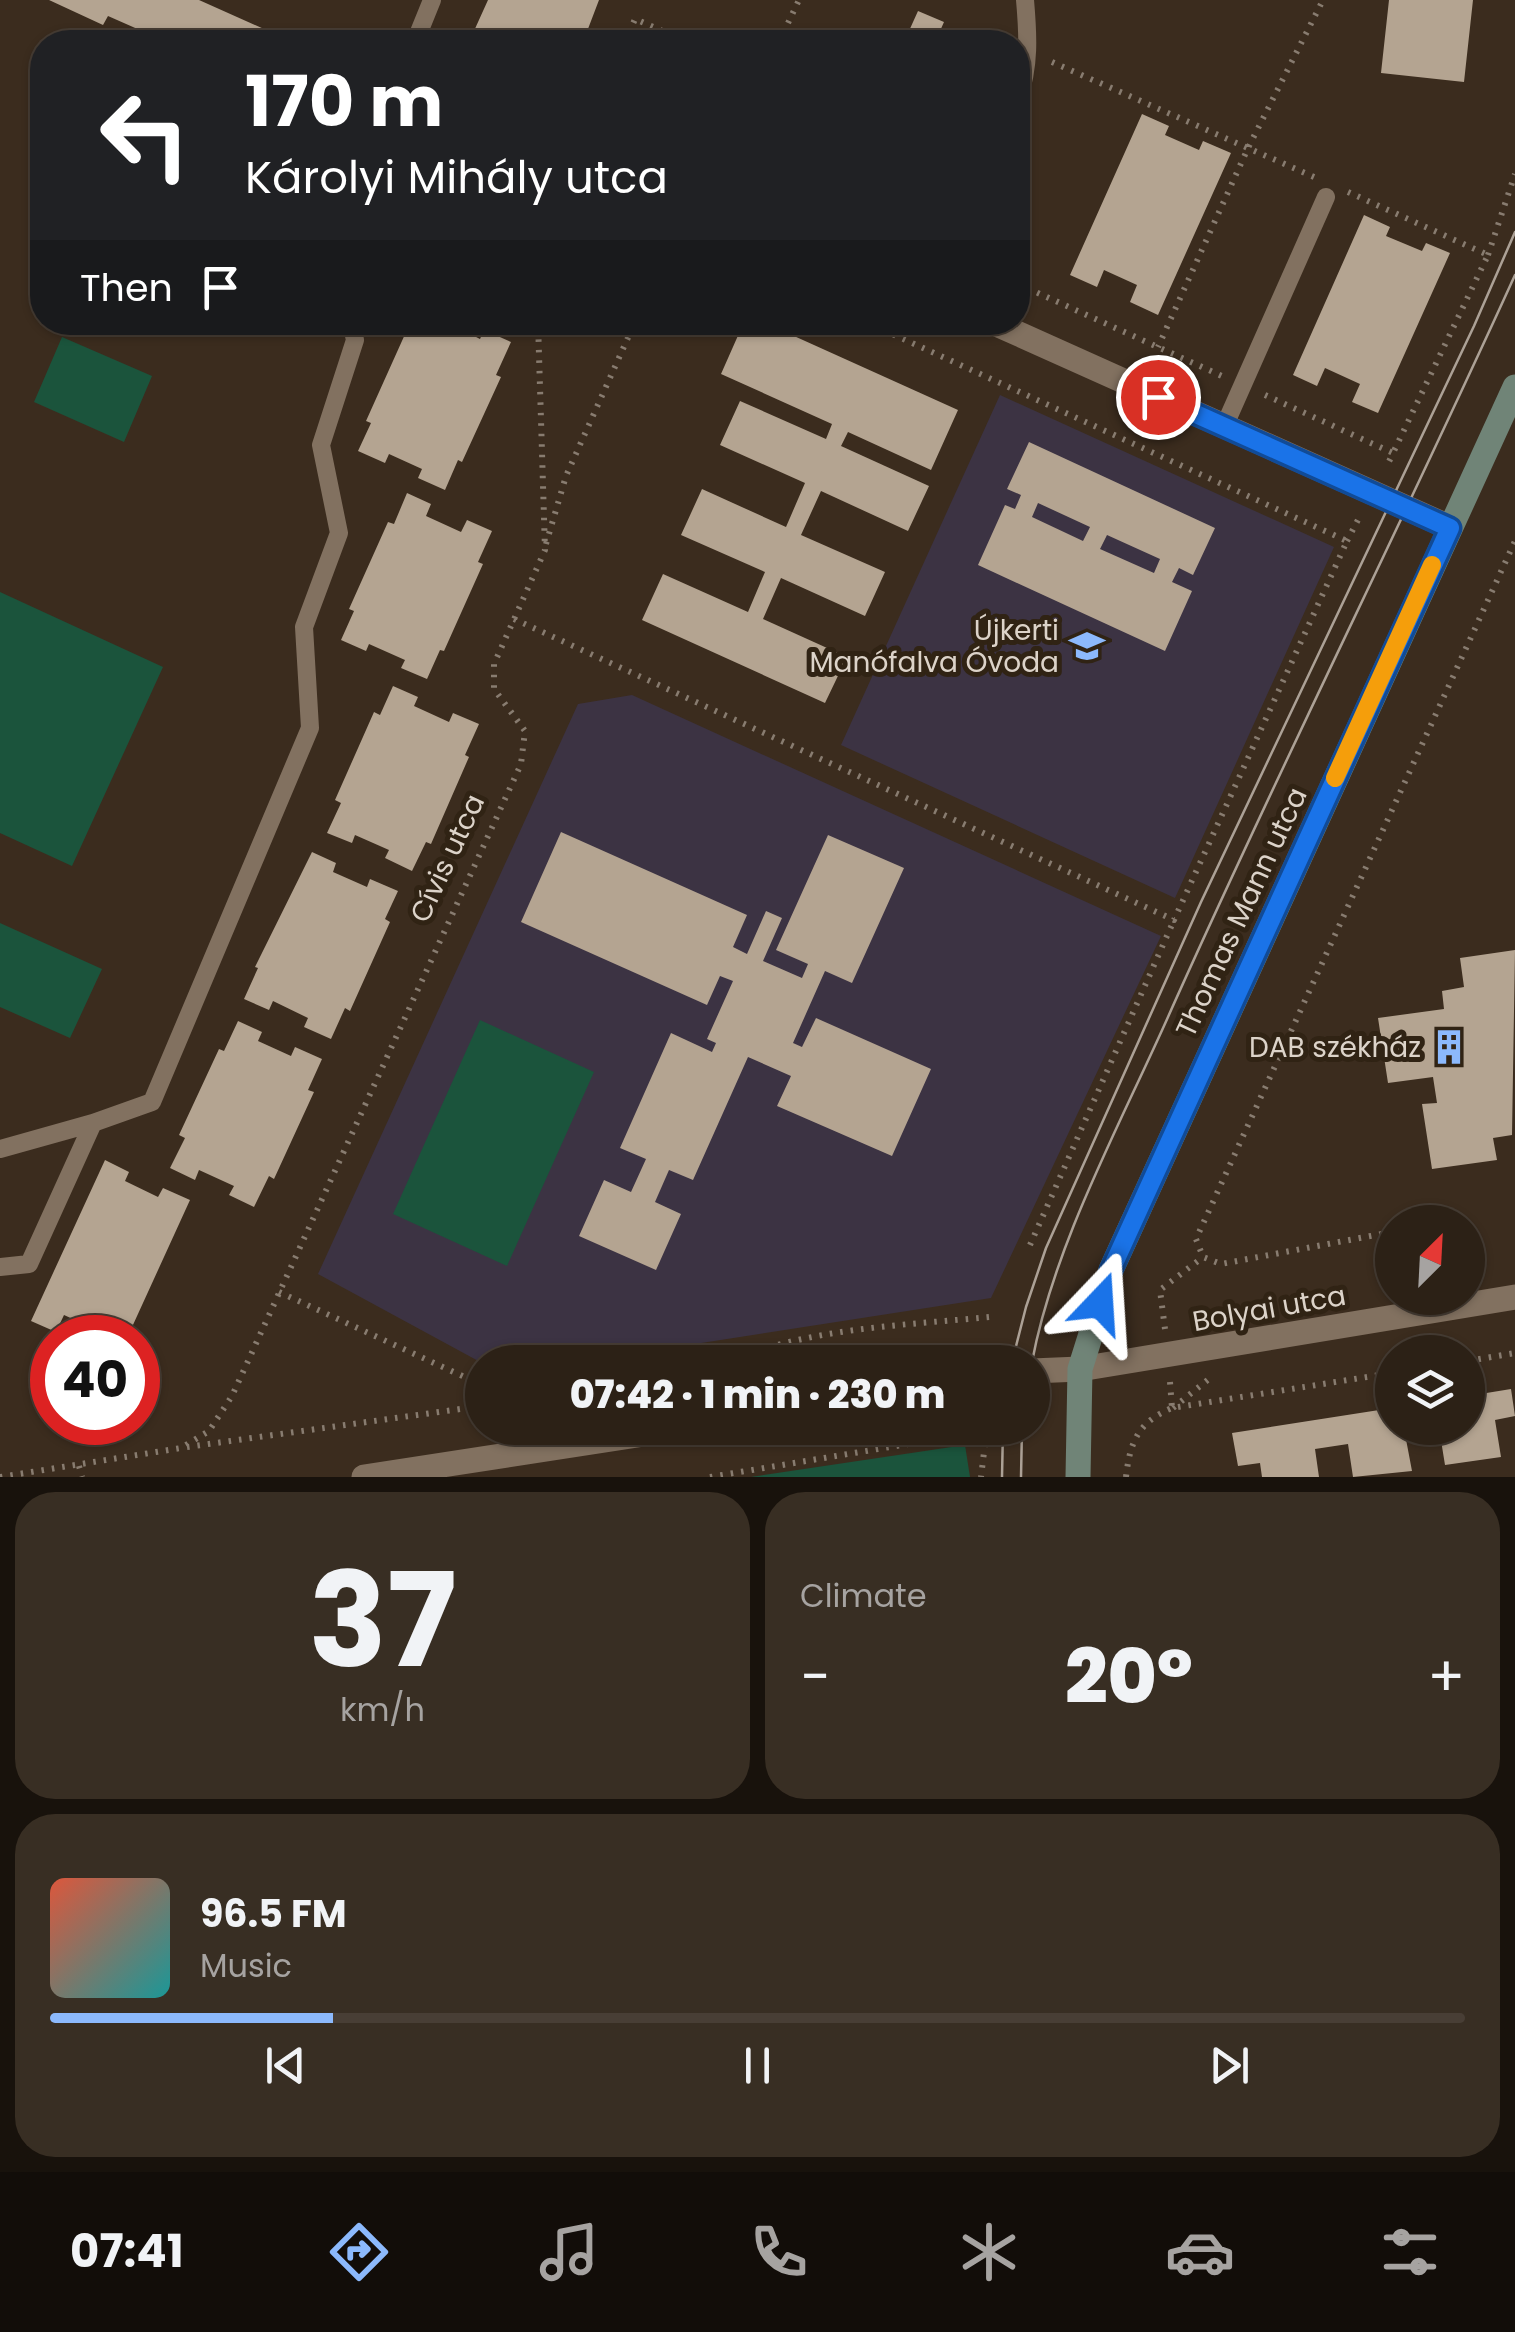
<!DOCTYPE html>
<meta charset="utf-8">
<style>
body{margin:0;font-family:Poppins,sans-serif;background:#382e23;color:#f1f3f6;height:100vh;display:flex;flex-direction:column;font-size:38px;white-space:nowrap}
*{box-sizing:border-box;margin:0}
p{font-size:32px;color:#a6a3a1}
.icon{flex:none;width:55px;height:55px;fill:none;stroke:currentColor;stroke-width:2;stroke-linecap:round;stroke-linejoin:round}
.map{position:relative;height:1477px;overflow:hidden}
.panel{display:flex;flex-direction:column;gap:15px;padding:15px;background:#18120c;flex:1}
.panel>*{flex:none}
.banner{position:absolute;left:30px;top:30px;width:1000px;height:305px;border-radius:40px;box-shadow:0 2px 8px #0004,0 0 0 2px #483e35;background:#202124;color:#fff;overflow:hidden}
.needle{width:65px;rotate:24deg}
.fabs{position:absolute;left:1375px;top:1205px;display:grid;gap:20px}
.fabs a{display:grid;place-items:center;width:110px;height:110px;border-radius:50%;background:#2c2116;box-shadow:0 2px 8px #0004,0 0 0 2px #483e35;font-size:50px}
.speed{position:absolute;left:30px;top:1315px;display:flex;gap:20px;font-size:50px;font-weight:700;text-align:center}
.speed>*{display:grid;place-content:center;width:130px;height:130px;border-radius:50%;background:#2c2116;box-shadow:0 2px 8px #0004,0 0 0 2px #483e35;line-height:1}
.speed .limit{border:15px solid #d22;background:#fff;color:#111}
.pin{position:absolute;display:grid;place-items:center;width:85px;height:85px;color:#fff;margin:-42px;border:5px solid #fff;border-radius:50%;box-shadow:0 2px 10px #0007}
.me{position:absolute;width:110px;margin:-55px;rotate:20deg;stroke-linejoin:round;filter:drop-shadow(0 0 8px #0008)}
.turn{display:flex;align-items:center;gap:35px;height:210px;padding:0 50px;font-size:45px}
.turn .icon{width:130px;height:130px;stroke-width:2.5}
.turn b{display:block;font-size:70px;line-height:85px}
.then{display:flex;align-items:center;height:95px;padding:0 50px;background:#0003;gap:20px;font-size:38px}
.big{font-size:75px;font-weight:800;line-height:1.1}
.panel .card{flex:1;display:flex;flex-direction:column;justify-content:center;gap:15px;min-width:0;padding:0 35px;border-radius:40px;background:#382e23}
.panel .dial{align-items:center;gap:0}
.dial b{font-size:130px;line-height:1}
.song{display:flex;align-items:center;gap:30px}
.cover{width:120px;height:120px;border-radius:15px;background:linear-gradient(135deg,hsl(10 70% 55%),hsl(180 70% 35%))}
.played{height:10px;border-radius:5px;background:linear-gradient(90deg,#8cb9fc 20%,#483e35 20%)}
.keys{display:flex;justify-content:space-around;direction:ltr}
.heat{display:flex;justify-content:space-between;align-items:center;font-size:55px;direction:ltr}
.panel .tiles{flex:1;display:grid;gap:15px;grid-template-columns:1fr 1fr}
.card:last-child{grid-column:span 2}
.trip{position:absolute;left:465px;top:1345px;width:585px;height:100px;border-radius:50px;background:#2c2116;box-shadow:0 2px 8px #0004,0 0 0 2px #483e35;font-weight:800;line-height:100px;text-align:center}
.tabs{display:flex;height:160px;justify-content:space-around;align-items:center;background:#120d09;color:#a6a3a1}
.tabs .icon{width:70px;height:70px}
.tabs .selected{color:#8cb9fc}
.tabs b{font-size:45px;color:#f1f3f6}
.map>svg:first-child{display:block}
.education{fill:#3c3343}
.green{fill:#1b543c}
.building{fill:#b4a491;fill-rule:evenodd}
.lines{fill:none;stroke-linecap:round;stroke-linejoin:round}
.path{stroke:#887c70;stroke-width:6;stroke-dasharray:2.5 8;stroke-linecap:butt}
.lane{stroke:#827160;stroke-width:18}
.street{stroke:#827160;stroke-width:25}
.secondary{stroke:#708477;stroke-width:25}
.tram{stroke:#aca196;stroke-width:2.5}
.route-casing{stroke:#114b97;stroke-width:25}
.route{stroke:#1a73e8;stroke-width:18}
.slow{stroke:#f59e0b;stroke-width:18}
.labels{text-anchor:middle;stroke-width:10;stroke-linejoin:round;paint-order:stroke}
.poi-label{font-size:28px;fill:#dcd3c9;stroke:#302314;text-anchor:end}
.street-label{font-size:28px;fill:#dcd3c9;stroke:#302314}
</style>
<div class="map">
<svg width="1515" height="1477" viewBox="0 0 1515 1477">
<rect width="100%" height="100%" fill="#3b2c1e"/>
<path class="education" d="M 1000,395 L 1334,547 L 1175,898 L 841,745 Z
M 632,695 L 1161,936 L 991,1298 L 579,1362 L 482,1363 L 318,1274 L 578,704 Z"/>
<path class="green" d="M 62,337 L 152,376 L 124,442 L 34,402 Z
M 0,592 L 163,667 L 72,866 L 0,833 Z
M 0,923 L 102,969 L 70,1038 L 0,1007 Z
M 480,1020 L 594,1072 L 507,1266 L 393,1214 Z
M 965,1445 L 970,1477 L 751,1477 Z"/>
<path class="building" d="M 49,0 L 199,0 L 293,42 L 143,42 L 138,40 L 142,31 L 108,16 L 103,25 Z
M 488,0 L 599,0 L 583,42 L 469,42 Z
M 1389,0 L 1473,0 L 1464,82 L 1381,73 Z
M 918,11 L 944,22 L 940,31 L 967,42 L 904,42 Z
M 1142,114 L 1169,126 L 1165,135 L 1199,150 L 1203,141 L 1231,153 L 1158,315 L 1130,302 L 1137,285 L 1104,270 L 1097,287 L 1070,275 Z
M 1364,215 L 1390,227 L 1386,236 L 1422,251 L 1426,243 L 1450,253 L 1378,413 L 1352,402 L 1360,384 L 1325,368 L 1317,386 L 1293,375 Z
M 416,322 L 447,322 L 480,339 L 484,330 L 511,342 L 496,375 L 501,377 L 462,462 L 458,460 L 445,490 L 418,478 L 422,469 L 389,454 L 385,463 L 358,451 L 371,423 L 366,421 L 406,332 L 411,334 Z
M 744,322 L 763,322 L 958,410 L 931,470 L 848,432 L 841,446 L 929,486 L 908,531 L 821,491 L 801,535 L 885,572 L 865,616 L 781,578 L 763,619 L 847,657 L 825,703 L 642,620 L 663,574 L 748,612 L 765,572 L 681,535 L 702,489 L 786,527 L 805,483 L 720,445 L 740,401 L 826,439 L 832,424 L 721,374 Z
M 1029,442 L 1215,528 L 1193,575 L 1179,568 L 1172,582 L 1192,591 L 1165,651 L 978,565 L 1005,505 L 1015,509 L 1021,495 L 1007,489 ZM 1038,503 L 1090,527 L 1083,541 L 1032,517 ZM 1107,535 L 1160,559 L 1154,573 L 1100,549 Z
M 407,493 L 431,504 L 426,516 L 461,532 L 467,520 L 492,531 L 478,562 L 483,564 L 444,651 L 440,650 L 427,679 L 401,668 L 405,660 L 369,644 L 366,651 L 341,640 L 354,611 L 349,609 L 388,522 L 394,524 Z
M 393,686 L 418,697 L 414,706 L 449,722 L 453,713 L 479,724 L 465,755 L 469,757 L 431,844 L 426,842 L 412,871 L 385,858 L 389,850 L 355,835 L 352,843 L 327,833 L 341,803 L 335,800 L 374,712 L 380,715 Z
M 561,832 L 747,915 L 733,947 L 747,954 L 766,911 L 782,918 L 763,961 L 802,978 L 808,964 L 776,950 L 828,835 L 904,868 L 852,983 L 825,971 L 793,1043 L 802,1047 L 816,1018 L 931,1069 L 892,1156 L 777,1106 L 791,1076 L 748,1057 L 693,1180 L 669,1170 L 655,1202 L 681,1214 L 656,1270 L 579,1236 L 604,1180 L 631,1192 L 646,1159 L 620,1148 L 671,1033 L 712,1052 L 716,1043 L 707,1039 L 733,981 L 720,976 L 707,1005 L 521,922 Z
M 312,852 L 336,863 L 333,872 L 367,887 L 370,879 L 398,891 L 385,919 L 390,922 L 350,1011 L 345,1008 L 331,1039 L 304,1027 L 308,1018 L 273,1001 L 269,1010 L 244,999 L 258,968 L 255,967 Z
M 1515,950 L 1512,1135 L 1493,1138 L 1497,1160 L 1432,1169 L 1422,1104 L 1437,1103 L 1433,1077 L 1388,1083 L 1378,1018 L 1444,1009 L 1442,991 L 1464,987 L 1460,958 Z
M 238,1021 L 262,1032 L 258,1041 L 291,1056 L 295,1047 L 322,1059 L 308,1090 L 314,1092 L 274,1179 L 269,1176 L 254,1207 L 229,1195 L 234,1186 L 199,1170 L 195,1180 L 170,1168 L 185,1138 L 179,1135 L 219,1049 L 224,1051 Z
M 105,1160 L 129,1172 L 125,1181 L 158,1197 L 163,1188 L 190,1200 L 127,1338 L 93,1338 L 97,1330 L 64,1315 L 56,1332 L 31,1321 Z
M 1511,1389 L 1515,1416 L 1495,1420 L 1501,1457 L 1445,1465 L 1439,1428 L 1468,1428 L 1468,1396 Z
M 1392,1408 L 1392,1428 L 1432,1428 L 1405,1434 L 1412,1471 L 1353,1477 L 1348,1444 L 1315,1449 L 1319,1477 L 1262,1477 L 1260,1463 L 1238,1466 L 1232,1433 Z"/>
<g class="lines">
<path class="path" d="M 625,42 L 635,19 L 687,42
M 779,42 L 799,0
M 1052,62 L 1248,148 L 1158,347
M 1314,177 L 1248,148 L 1323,0
M 1348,192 L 1488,255 L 1393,453
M 1488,255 L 1515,174
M 1018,284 L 1222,376
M 1265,395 L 1393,453 L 1386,468
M 1347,541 L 1361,514
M 546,544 L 566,476 L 635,322
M 514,619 L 1174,920 L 1347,541 L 866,322
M 1392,1232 L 1221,1264 L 1203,1257 L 1196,1239 L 1515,541
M 1030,1245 L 1174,920
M 279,1292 L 482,1385
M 1165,1329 L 1160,1290 L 1203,1257
M 1468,1361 L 1515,1353
M 729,1362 C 805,1328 907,1325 990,1317
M 1170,1382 L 1172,1408
M 1173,1408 L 1210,1378
M 187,1447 L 482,1406
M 79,1466 L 82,1477
M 0,1477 L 181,1448 L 209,1431 L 232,1396 L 521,764 L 525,731 L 494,689 L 494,664 L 545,550 L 538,322
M 710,1477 L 974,1433 L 985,1444 L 981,1477
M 1126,1477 C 1130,1442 1138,1422 1172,1408 L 1392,1373"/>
<path class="lane" d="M 415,42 L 432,0
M 1018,99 C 1030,67 1028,34 1025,0
M 1224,427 L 1326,197
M 0,1149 L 93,1123
M 0,1267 L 29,1264 L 93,1123 L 152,1102 L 310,728 L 304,627 L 339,533 L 321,445 L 355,340 L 351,322"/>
<path class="street" d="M 992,322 L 1449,527
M 1032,1371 L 1080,1369 L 1515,1297
M 364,1477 L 683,1428"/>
<path class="secondary" d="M 1078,1477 L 1080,1369 L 1111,1270 L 1515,387"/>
<path class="tram" d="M 1012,1362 L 1026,1307 L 1046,1248 L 1201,902 L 1474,326 L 1515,232
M 1032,1362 C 1054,1245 1119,1127 1168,1017 C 1279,768 1402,524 1515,275
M 1002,1477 L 1003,1428
M 1021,1477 L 1022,1428"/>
</g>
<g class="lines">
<defs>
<path id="route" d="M 1100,1303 L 1111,1270 L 1450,528 L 1158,397"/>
</defs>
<use href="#route" class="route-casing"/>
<use href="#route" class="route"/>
<path class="slow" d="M 1335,778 L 1432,565"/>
</g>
<defs>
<symbol id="school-bare" viewBox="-9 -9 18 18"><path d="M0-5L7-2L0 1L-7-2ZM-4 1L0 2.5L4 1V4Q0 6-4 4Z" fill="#8cb9fc" stroke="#302314" stroke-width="2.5" paint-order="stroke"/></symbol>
<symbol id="building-bare" viewBox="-9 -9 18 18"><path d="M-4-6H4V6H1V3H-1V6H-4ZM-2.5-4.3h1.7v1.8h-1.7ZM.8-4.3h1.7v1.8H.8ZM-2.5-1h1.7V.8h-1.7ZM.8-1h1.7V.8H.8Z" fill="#8cb9fc" stroke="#302314" stroke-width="2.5" paint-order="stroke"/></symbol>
</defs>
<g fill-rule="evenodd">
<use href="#school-bare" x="1062" y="621" width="50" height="50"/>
<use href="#building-bare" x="1424" y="1022" width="50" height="50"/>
</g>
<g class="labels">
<g class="poi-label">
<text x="1059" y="640">Újkerti<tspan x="1059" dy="32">Manófalva Óvoda</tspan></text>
<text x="1421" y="1057">DAB székház</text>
</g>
<g class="street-label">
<text transform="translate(447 858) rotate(-65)" y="10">Cívis utca</text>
<text transform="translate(1241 912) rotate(-65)" y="10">Thomas Mann utca</text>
<text transform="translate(1269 1308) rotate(-10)" y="10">Bolyai utca</text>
</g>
</g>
</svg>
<div class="fabs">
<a><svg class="needle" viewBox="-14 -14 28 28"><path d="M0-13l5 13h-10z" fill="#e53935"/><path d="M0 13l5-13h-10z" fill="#a6a3a1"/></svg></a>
<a><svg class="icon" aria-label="layers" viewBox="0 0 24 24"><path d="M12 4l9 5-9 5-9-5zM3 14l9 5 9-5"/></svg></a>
</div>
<div class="speed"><div class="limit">40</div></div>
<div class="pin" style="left:1158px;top:397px;background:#d93025"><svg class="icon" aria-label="arrive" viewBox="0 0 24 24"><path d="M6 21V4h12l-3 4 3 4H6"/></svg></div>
<svg class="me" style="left:1100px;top:1303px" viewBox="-20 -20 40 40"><path d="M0-17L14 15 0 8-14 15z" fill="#1a73e8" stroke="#fff" stroke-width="4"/></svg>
<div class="trip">07:42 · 1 min · 230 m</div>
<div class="banner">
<div class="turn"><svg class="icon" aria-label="left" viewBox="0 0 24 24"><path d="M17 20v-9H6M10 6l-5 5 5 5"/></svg><div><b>170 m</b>Károlyi Mihály utca</div></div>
<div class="then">Then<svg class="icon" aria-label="arrive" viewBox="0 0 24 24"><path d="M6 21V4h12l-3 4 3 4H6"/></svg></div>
</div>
</div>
<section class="panel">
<div class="tiles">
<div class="card dial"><b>37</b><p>km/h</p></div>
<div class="card"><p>Climate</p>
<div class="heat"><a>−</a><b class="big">20°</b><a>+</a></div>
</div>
<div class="card">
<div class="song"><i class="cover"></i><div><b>96.5 FM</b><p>Music</p></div></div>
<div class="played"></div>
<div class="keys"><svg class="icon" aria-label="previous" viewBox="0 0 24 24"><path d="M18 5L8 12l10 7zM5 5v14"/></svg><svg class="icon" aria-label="pause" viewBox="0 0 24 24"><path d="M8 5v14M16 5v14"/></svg><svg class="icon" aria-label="next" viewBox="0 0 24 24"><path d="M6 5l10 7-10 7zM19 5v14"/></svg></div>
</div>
</div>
</section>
<nav class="tabs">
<b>07:41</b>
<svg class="icon selected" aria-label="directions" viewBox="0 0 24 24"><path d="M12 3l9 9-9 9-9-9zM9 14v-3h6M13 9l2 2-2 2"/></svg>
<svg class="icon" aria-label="music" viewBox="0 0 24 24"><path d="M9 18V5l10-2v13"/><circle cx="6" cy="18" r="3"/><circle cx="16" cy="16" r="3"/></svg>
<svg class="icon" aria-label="phone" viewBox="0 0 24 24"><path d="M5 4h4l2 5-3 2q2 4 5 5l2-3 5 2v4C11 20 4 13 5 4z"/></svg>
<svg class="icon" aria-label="climate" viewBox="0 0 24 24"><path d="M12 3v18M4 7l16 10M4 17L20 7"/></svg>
<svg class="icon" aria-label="car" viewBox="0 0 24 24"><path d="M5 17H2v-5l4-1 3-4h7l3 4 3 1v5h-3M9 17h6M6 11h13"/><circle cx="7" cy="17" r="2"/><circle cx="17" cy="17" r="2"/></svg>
<svg class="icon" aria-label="filters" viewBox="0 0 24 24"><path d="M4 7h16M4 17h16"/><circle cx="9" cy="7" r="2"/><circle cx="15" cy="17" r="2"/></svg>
</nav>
